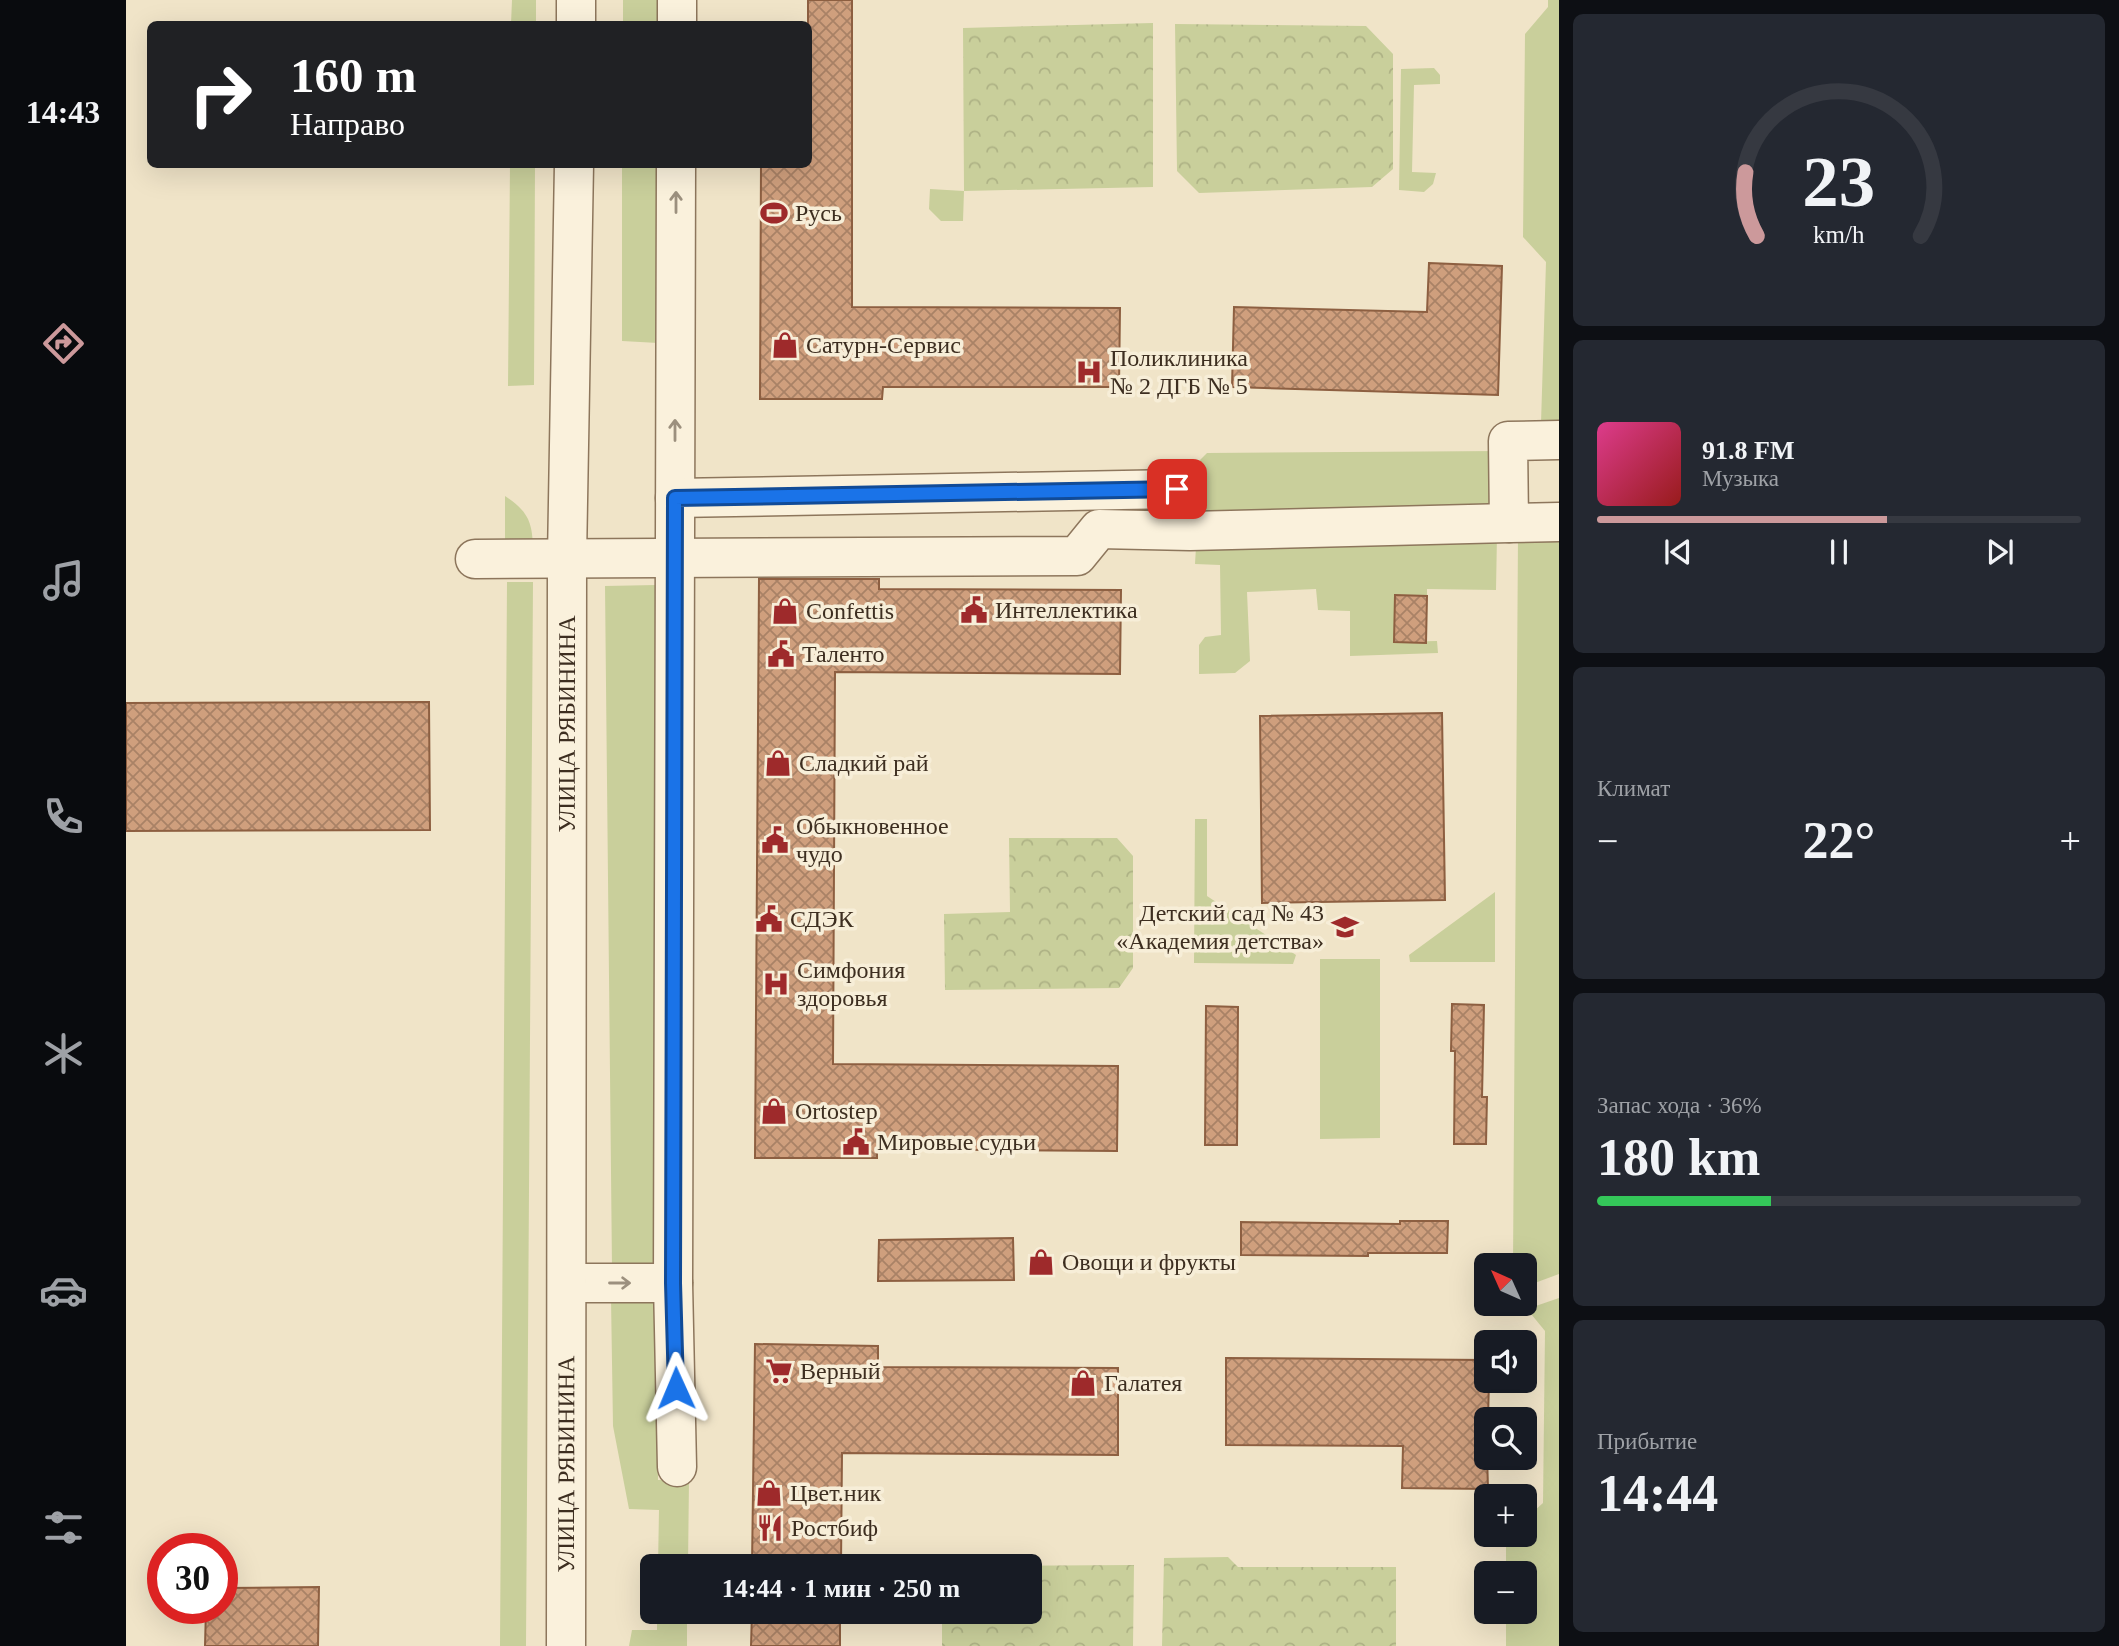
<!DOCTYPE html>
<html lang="ru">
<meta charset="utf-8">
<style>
body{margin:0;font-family:Georgia,serif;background:#242831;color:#f1f3f6;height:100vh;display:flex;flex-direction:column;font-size:26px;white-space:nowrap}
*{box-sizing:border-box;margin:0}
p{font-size:23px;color:#9ea1a6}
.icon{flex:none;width:38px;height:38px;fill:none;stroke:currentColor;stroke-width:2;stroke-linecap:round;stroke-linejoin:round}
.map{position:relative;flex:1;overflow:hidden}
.side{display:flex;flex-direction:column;gap:14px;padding:14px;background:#0d0f14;width:560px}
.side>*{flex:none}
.top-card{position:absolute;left:21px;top:21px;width:665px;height:147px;border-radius:10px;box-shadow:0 7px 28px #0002;background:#202124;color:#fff;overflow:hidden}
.needle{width:46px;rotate:315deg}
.fabs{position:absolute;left:1348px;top:1253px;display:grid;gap:14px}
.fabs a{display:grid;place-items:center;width:63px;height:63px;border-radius:10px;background:#171b24;box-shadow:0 7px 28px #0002;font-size:35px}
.speed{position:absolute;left:21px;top:1533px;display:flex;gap:14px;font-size:35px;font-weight:700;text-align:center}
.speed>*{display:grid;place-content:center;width:91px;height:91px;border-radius:50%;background:#171b24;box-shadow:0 7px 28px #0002;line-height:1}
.speed .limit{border:10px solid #d22;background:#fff;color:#111}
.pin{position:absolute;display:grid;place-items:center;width:60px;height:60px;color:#fff;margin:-30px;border-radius:14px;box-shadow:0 4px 10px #0006}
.me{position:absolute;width:77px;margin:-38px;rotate:359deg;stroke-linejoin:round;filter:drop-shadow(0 0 5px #0008)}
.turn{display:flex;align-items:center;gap:24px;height:147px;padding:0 28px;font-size:32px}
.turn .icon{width:91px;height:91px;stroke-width:2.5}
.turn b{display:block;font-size:49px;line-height:60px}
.big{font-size:52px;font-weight:600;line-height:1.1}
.side .widget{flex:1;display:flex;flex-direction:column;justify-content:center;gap:10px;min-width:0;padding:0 24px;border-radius:10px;background:#242831}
.side .dial{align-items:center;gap:0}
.dial svg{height:182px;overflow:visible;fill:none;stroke:#363941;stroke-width:7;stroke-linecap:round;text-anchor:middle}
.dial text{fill:#f1f3f6;stroke:none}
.song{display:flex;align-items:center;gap:21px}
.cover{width:84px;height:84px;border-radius:10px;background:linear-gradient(135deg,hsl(330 70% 55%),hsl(0 70% 35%))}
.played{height:7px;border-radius:4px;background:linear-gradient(90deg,#cc999b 60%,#363941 60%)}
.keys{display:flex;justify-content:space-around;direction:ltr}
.heat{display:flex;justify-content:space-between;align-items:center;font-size:38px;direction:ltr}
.charge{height:10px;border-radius:5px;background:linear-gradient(90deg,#34c759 36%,#363941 0)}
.trip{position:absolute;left:514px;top:1554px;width:402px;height:70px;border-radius:10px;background:#171b24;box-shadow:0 7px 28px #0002;font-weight:600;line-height:70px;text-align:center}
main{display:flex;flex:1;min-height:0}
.tabs{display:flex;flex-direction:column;width:126px;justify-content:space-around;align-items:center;background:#090b0e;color:#9ea1a6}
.tabs .icon{width:49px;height:49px}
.tabs .current{color:#cc999b}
.tabs b{font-size:32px;color:#f1f3f6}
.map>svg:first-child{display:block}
.green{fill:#c9cf9b}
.forest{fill:url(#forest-crowns)}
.building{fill:url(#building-cross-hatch);stroke:#8d5f41;stroke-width:2}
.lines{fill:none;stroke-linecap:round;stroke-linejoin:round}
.minor-casing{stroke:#8d765c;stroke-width:41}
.minor{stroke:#faf1dc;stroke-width:38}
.oneway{stroke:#9c907e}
.route-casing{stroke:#114b97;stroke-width:18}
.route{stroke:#1a73e8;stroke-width:12}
.labels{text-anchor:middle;stroke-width:7;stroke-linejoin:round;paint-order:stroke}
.poi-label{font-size:24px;fill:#3d2e20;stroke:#f7eed8;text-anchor:start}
.street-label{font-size:24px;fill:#3d2e20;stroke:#f7eed8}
</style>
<main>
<nav class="tabs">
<b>14:43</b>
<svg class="icon current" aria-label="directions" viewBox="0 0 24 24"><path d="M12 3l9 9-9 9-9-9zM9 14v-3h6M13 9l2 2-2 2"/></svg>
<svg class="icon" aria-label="music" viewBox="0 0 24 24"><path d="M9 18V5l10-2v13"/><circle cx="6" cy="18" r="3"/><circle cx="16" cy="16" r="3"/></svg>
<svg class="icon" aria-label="phone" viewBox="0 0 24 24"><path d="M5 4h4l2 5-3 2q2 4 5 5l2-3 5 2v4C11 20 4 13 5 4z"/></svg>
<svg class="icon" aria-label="climate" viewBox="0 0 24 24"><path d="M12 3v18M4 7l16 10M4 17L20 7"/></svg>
<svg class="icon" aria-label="car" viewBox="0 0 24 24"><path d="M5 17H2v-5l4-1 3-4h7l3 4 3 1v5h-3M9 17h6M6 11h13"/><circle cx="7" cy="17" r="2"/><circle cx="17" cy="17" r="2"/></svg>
<svg class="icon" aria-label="filters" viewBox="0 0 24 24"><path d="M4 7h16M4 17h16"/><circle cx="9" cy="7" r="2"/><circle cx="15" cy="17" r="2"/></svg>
</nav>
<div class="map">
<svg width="1433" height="1646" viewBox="0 0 1433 1646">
<defs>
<pattern id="forest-crowns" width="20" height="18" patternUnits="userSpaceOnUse" patternTransform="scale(1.75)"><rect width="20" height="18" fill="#c9cf9b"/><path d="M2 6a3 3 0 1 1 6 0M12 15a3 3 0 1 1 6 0" fill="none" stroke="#aeb285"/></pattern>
<pattern id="building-cross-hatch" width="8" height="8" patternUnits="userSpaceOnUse" patternTransform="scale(1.75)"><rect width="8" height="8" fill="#cf9f7d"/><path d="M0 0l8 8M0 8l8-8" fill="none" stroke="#a98266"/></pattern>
</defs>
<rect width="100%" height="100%" fill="#f0e4c8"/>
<path class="green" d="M 386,0 L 410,0 L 410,24 L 385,24 Z
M 497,0 L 535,0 L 535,24 L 497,24 Z
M 1422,0 L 1433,0 L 1433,423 L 1415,423 L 1420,262 L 1397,237 L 1399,34 L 1422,7 Z
M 1308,68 L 1314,75 L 1314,84 L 1288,85 L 1286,172 L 1310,173 L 1307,184 L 1298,192 L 1273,190 L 1275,69 Z
M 384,165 L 409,165 L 408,385 L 382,386 Z
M 496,165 L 534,165 L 532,343 L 496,341 Z
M 804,189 L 838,191 L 837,221 L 815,221 L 803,209 Z
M 1375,451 L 1374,511 L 1079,519 L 1073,510 L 1073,461 L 1081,453 Z
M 379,496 C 401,511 406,520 407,546 L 379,544 Z
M 1433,534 L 1433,1274 L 1398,1287 L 1398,1265 L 1387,1265 L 1392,536 Z
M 1371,535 L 1370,590 L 1301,589 L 1301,596 L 1269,595 L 1268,642 L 1311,641 L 1312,653 L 1224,656 L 1224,611 L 1192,610 L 1190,589 L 1121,592 L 1124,661 L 1109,673 L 1073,674 L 1073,645 L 1079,637 L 1095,635 L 1094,565 L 1069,564 L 1070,547 Z
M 381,582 L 407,582 L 400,1646 L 374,1646 Z
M 530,585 L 531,1269 L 486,1269 L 479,586 Z
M 1069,819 L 1081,819 L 1081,896 L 1170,955 L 1167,964 L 1068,963 Z
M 1369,892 L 1369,962 L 1284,962 L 1283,955 Z
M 1194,959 L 1254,959 L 1254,1138 L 1194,1139 Z
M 485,1298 L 530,1298 L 532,1480 L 563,1480 L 562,1566 L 532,1566 L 533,1510 L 503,1509 L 487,1426 Z
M 1433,1298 L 1433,1646 L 1380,1646 L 1380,1612 L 1398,1612 L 1398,1573 L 1380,1573 L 1380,1537 L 1398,1535 L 1398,1520 L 1417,1503 L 1419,1331 L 1401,1309 Z
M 531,1612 L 561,1612 L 561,1646 L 503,1646 L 506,1630 L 531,1630 Z"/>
<path class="forest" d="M 1027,23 L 1027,187 L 838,191 L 837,28 Z
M 1049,24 L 1240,26 L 1267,54 L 1267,169 L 1246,187 L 1073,193 L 1051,171 Z
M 883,838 L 991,838 L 1007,856 L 1007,968 L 993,988 L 819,990 L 818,914 L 884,912 Z
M 1102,1557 L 1112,1567 L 1270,1567 L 1270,1646 L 1036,1646 L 1038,1558 Z
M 1008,1565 L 1007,1646 L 816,1646 L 816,1612 L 905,1612 L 905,1566 L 841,1566 Z"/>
<path class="building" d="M 682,0 L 726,0 L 726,307 L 994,308 L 993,387 L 757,387 L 756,399 L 634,399 L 635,164 L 682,164 Z
M 1303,263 L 1376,266 L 1372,395 L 1106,387 L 1108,307 L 1301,312 Z
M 633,579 L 753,579 L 753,589 L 995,590 L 994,674 L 709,672 L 707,1064 L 992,1066 L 991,1151 L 751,1149 L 751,1158 L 629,1158 Z
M 1269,595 L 1301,596 L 1300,643 L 1268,642 Z
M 303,702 L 304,830 L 0,831 L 0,703 Z
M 1316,713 L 1319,900 L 1136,903 L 1134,716 Z
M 1326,1004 L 1358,1005 L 1356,1097 L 1361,1097 L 1360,1144 L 1328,1144 L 1329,1051 L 1325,1051 Z
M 1080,1006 L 1112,1007 L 1111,1145 L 1079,1145 Z
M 1274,1221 L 1322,1221 L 1321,1253 L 1242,1253 L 1242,1256 L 1115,1255 L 1115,1222 L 1274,1224 Z
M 887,1238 L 888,1280 L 752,1281 L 753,1240 Z
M 629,1344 L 752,1346 L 752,1367 L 992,1368 L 992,1455 L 716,1453 L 715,1566 L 626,1566 Z
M 1100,1358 L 1360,1360 L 1360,1381 L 1363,1381 L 1362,1419 L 1360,1419 L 1362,1489 L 1276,1488 L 1277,1446 L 1100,1445 Z
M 193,1587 L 192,1646 L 79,1646 L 80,1608 L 96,1608 L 96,1588 Z
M 626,1612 L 714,1612 L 714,1646 L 625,1646 Z"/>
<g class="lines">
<defs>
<g id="minor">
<path d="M 450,24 L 450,0"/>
<path d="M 551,24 L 551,0"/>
<path d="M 550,164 L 547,1283 L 551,1467"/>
<path d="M 1433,440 L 1382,441 L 1383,523 L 1433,522"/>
<path d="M 549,498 L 1051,489"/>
<path d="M 349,559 L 951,556 L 973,529 L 1064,531 L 1383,523"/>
<path d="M 441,1283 L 547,1283"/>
<path id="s1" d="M 440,1646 L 441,558 L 448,164"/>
</g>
</defs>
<use href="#minor" class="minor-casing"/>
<use href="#minor" class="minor"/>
</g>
<defs><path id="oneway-shaft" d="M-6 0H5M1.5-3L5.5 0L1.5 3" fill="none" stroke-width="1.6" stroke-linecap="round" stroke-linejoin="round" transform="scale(1.75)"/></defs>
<g class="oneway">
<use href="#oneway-shaft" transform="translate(550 202) rotate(-90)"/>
<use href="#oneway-shaft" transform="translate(549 430) rotate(-90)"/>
<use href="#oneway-shaft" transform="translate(494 1283)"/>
</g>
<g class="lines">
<defs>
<path id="route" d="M 550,1388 L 547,1283 L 549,498 L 1051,489"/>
</defs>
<use href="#route" class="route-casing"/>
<use href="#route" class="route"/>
</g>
<defs>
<symbol id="stadium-bare" viewBox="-9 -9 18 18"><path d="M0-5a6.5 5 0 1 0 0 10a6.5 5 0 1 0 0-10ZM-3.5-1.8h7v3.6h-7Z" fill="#9e2a2b" stroke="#f7eed8" stroke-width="2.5" paint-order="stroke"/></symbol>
<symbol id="shop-bare" viewBox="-9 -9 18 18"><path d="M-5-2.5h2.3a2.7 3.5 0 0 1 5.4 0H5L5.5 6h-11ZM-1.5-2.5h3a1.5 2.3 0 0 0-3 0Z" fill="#9e2a2b" stroke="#f7eed8" stroke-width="2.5" paint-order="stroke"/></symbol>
<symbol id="hospital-bare" viewBox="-9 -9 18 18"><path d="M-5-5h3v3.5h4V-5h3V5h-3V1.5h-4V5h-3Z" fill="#9e2a2b" stroke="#f7eed8" stroke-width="2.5" paint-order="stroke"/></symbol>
<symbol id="civic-bare" viewBox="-9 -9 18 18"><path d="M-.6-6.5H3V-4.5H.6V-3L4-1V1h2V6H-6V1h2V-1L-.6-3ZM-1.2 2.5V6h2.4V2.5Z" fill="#9e2a2b" stroke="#f7eed8" stroke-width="2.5" paint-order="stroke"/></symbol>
<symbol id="school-bare" viewBox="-9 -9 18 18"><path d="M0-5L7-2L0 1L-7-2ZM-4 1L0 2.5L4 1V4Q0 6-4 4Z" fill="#9e2a2b" stroke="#f7eed8" stroke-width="2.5" paint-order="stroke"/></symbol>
<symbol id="supermarket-bare" viewBox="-9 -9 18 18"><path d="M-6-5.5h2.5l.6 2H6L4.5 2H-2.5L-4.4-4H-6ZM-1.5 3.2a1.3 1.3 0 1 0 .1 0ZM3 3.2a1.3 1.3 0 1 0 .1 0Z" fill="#9e2a2b" stroke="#f7eed8" stroke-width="2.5" paint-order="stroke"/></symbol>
<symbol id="restaurant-bare" viewBox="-9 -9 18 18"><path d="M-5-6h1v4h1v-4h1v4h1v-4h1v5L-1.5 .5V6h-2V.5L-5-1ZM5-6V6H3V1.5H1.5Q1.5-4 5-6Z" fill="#9e2a2b" stroke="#f7eed8" stroke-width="2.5" paint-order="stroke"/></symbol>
</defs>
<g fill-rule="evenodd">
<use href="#stadium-bare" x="629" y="194" width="38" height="38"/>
<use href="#shop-bare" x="640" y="326" width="38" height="38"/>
<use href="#hospital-bare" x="944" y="353" width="38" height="38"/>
<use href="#civic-bare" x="829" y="591" width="38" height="38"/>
<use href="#shop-bare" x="640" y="592" width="38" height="38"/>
<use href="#civic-bare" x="636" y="635" width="38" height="38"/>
<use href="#shop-bare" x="633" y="744" width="38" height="38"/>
<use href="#civic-bare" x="630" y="821" width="38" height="38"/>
<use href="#civic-bare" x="624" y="900" width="38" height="38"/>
<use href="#school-bare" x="1200" y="908" width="38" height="38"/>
<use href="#hospital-bare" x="631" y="965" width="38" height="38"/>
<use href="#shop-bare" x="629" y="1092" width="38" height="38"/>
<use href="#civic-bare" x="711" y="1123" width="38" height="38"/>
<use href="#shop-bare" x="896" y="1243" width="38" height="38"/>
<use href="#supermarket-bare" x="634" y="1352" width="38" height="38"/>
<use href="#shop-bare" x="938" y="1364" width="38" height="38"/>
<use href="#shop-bare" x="624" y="1474" width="38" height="38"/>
<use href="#restaurant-bare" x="625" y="1509" width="38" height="38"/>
</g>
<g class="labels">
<g class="poi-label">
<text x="669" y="221">Русь</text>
<text x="680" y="353">Сатурн-Сервис</text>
<text x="984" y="366">Поликлиника<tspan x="984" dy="28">№ 2 ДГБ № 5</tspan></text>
<text x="869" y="618">Интеллектика</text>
<text x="680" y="619">Confettis</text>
<text x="676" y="662">Таленто</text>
<text x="673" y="771">Сладкий рай</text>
<text x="670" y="834">Обыкновенное<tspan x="670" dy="28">чудо</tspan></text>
<text x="1198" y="921" text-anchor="end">Детский сад № 43<tspan x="1198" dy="28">«Академия детства»</tspan></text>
<text x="664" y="927">СДЭК</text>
<text x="671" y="978">Симфония<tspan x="671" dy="28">здоровья</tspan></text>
<text x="669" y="1119">Ortostep</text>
<text x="751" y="1150">Мировые судьи</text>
<text x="936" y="1270">Овощи и фрукты</text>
<text x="674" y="1379">Верный</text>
<text x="978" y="1391">Галатея</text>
<text x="664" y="1501">Цвет.ник</text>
<text x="665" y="1536">Ростбиф</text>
</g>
<g class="street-label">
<text dy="8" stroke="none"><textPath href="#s1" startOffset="922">УЛИЦА РЯБИНИНА</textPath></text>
<text dy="8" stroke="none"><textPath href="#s1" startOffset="182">УЛИЦА РЯБИНИНА</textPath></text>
</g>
</g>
</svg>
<div class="fabs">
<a><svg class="needle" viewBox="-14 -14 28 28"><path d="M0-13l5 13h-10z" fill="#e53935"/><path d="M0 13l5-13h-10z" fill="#9ea1a6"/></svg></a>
<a><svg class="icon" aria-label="sound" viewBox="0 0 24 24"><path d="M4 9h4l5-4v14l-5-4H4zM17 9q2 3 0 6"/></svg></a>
<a><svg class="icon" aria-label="search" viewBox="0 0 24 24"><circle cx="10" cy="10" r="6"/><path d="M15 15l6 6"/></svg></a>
<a>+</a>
<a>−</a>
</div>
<div class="speed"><div class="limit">30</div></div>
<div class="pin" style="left:1051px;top:489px;background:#d93025"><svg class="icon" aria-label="arrive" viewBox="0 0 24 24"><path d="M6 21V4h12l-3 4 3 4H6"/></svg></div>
<svg class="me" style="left:550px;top:1388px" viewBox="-20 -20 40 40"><path d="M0-17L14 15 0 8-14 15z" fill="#1a73e8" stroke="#fff" stroke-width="4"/></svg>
<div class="trip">14:44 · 1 мин · 250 m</div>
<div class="top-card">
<div class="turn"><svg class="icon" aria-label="right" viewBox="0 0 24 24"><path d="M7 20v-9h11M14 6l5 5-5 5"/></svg><div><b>160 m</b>Направо</div></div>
</div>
</div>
<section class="side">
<div class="widget dial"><svg viewBox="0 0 100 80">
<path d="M14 69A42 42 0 1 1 86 69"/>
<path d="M14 69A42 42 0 0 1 9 41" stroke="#cc999b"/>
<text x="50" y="56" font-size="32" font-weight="700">23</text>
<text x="50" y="72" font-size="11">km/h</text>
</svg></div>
<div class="widget">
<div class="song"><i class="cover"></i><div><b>91.8 FM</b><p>Музыка</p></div></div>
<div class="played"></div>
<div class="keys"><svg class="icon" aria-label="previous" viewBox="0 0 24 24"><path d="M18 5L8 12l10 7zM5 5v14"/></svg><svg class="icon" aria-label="pause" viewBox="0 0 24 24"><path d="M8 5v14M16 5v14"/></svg><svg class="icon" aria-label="next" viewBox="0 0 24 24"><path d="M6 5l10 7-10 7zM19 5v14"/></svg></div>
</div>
<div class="widget"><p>Климат</p>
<div class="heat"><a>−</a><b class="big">22°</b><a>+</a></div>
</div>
<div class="widget"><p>Запас хода · 36%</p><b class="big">180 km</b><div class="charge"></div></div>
<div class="widget"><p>Прибытие</p><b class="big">14:44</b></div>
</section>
</main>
